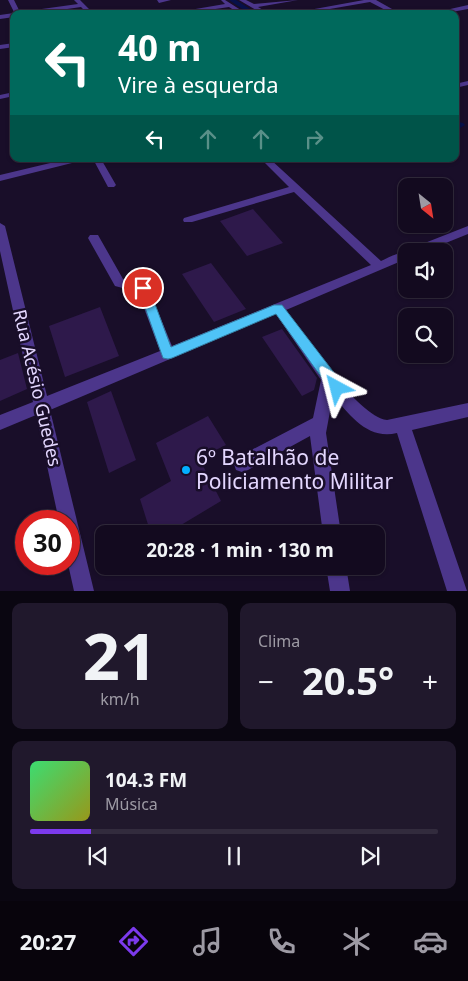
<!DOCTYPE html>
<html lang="pt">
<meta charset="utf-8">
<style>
body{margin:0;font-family:"Noto Sans",sans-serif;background:#20182c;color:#f1f3f6;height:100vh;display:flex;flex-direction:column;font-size:19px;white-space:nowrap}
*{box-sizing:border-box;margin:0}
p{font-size:16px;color:#9d9aa4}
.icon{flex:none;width:28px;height:28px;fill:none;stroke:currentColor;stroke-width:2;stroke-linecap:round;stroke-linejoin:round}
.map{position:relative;height:591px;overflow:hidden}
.sheet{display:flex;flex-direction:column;gap:12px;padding:12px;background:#0a0611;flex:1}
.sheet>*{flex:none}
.guide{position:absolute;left:10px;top:10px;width:449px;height:152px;border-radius:10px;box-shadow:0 1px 4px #0004,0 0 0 1px #322b3d;background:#00695c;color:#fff;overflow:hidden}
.needle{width:32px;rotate:150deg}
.tools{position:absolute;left:398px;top:178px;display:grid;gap:10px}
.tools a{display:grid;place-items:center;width:55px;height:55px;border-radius:10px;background:#130a1f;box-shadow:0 1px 4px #0004,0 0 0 1px #322b3d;font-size:25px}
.speed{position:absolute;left:15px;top:510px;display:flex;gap:10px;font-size:25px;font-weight:700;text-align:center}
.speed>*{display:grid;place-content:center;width:65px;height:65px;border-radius:50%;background:#130a1f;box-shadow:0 1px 4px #0004,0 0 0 1px #322b3d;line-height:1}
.speed .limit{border:8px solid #d22;background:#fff;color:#111}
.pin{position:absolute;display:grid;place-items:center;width:42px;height:42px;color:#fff;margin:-21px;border:2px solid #fff;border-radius:50%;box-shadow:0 1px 5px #0007}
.me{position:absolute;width:55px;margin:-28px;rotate:322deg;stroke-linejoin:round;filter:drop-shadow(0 0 4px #0008)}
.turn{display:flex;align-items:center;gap:18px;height:105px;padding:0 25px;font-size:22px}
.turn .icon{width:65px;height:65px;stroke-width:2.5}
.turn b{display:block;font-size:35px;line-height:42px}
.lanes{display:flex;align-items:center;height:48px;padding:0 25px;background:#0003;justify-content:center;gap:25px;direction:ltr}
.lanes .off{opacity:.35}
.big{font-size:38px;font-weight:700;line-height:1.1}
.sheet .card{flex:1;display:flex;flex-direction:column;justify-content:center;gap:8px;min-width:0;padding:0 18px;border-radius:10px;background:#20182c}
.sheet .dial{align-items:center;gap:0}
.dial b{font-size:65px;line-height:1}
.song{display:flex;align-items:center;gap:15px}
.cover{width:60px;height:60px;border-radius:8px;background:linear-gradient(135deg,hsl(140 70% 55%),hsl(60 70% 35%))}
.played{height:5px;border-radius:2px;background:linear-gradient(90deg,#7c3aed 15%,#322b3d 15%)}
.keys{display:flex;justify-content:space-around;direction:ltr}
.heat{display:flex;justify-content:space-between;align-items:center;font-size:28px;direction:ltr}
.sheet .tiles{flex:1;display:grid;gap:12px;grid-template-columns:1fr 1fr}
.card:last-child{grid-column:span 2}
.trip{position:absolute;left:95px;top:525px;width:290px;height:50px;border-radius:10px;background:#130a1f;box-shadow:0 1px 4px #0004,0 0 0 1px #322b3d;font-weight:700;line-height:50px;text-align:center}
.menu{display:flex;height:80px;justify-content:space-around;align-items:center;background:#08040c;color:#9d9aa4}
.menu .icon{width:35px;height:35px}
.menu .active{color:#7c3aed}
.menu b{font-size:22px;color:#f1f3f6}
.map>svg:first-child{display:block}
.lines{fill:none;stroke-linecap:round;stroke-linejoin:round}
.canal{fill:#07114a;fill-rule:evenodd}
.building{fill:#2e194b}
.minor{fill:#4c368b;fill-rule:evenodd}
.route{fill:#4fc3f7;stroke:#337fa1}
.poi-dot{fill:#03afff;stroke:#190e29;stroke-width:2}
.labels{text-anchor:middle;stroke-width:5;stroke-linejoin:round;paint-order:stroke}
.street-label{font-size:18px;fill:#e4d7ff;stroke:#190e29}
.near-poi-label{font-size:21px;fill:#e4d7ff;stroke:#190e29;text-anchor:start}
</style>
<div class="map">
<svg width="468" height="591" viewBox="0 0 468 591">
<rect width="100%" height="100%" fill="#190e29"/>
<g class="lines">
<path class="canal" d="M 229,0 L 236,0 L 258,14 L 250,14 Z
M 455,121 L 463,123 L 465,125 L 460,128 L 455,127 Z"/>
</g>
<path class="building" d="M 253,209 L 283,243 L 247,256 L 220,221 Z
M 211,263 L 246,309 L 214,322 L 182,274 Z
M 100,307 L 119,356 L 65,377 L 49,326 Z
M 282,329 L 317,378 L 314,390 L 302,396 L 262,337 Z
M 18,353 L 27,389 L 0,401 L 0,360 Z
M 111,391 L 136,460 L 109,473 L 87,402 Z
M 208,416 L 226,445 L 199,458 L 221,501 L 166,534 L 151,534 L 140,499 L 171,481 L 156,443 Z"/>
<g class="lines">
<path class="minor" d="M 8,0 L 14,0 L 20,12 L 78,4 L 74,0 L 80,0 L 94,14 L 88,14 L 81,7 L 33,14 L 14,14 L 14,17 L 0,19 L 0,15 L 14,13 L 15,14 Z
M 157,0 L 171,0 L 159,3 Z
M 221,0 L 225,0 L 247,14 L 240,14 L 229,7 L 182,14 L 166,14 L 225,4 Z
M 239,0 L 246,0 L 254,4 L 298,0 L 258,7 L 270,14 L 263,14 Z
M 364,0 L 376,0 L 401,14 L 393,14 L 370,2 L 301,14 L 298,12 Z
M 468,5 L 468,9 L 441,14 L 428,14 Z
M 14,43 L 14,47 L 0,49 L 0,45 Z
M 468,81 L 468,85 L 455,88 L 455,84 Z
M 14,92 L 14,96 L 0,99 L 0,95 Z
M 67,159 L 82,159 L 80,161 L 0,181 L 0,175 Z
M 93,159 L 101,159 L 116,185 L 114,187 L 108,187 Z
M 261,159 L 270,159 L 381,261 C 389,257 398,253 407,251 L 406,259 L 286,310 C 305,336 357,416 387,420 L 468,403 L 468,417 L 412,430 L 467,591 L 447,591 L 397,433 C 368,440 350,416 333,395 L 326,433 L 341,534 L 323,534 L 310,436 L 248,470 L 242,472 L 236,470 L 234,464 L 236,458 L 313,418 L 321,380 L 276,314 L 50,410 L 94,591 L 74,591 L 68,564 L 69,521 L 59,521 L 36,415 L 0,430 L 0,415 L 33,402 L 0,251 L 0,223 L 5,226 L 47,396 L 160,351 L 138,292 L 115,286 L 88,238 L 90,235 L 98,235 L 123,279 L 147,285 L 172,346 L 371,265 L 294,192 L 192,222 L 184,222 L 183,220 L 184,218 L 289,187 Z
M 468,226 L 468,234 L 426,251 L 410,251 L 412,248 Z
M 326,566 L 346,566 L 350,591 L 330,591 Z"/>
</g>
<path class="route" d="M 143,284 L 149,288 L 171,347 L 274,305 L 282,305 L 342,383 L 344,388 L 342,392 L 337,394 L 332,392 L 276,314 L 172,358 L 168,359 L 163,358 L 138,288 Z"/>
<circle class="poi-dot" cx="186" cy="470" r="5"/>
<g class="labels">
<g class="street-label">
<text transform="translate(37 388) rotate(77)" y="6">Rua Acésio Guedes</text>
</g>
<g class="near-poi-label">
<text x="196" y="465">6º Batalhão de<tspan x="196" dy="24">Policiamento Militar</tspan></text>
</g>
</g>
</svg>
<div class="tools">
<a><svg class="needle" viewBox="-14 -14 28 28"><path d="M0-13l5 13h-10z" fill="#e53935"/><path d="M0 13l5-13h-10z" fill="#9d9aa4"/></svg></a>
<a><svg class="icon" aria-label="sound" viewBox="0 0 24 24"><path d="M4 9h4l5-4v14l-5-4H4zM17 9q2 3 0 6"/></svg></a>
<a><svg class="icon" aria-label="search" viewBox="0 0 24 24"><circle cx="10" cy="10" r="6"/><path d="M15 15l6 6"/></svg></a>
</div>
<div class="speed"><div class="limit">30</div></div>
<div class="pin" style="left:143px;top:288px;background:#d93025"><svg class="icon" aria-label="arrive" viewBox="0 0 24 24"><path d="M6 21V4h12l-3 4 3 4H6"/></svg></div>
<svg class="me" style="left:337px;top:388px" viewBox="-20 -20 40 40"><path d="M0-17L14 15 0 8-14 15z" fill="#4fc3f7" stroke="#fff" stroke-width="4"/></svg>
<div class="trip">20:28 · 1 min · 130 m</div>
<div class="guide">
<div class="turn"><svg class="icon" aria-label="left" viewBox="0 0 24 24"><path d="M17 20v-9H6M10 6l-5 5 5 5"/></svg><div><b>40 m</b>Vire à esquerda</div></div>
<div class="lanes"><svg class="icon" aria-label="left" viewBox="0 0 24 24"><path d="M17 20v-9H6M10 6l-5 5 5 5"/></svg><svg class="icon off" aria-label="ahead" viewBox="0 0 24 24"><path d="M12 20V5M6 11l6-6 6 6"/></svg><svg class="icon off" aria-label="ahead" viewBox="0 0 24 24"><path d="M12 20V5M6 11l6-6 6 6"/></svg><svg class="icon off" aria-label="right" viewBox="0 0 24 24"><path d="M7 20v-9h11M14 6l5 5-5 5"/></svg></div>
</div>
</div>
<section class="sheet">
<div class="tiles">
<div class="card dial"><b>21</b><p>km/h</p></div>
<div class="card"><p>Clima</p>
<div class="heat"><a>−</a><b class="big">20.5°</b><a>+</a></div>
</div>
<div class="card">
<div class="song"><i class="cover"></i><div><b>104.3 FM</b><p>Música</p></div></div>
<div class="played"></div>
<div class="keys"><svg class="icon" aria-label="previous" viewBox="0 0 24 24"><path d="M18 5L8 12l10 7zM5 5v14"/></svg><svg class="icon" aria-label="pause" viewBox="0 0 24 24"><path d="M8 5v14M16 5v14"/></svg><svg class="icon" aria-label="next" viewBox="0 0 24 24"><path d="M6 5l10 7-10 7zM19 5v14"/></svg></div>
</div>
</div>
</section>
<nav class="menu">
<b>20:27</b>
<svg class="icon active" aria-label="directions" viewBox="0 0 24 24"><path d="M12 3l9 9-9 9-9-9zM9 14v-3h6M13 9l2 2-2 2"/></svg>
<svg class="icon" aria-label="music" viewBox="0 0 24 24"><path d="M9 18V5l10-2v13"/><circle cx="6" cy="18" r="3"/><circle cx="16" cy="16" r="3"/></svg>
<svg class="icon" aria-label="phone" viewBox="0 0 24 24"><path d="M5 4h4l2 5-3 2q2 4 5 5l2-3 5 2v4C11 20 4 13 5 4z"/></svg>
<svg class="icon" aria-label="climate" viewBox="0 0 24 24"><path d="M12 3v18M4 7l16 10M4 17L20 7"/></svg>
<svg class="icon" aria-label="car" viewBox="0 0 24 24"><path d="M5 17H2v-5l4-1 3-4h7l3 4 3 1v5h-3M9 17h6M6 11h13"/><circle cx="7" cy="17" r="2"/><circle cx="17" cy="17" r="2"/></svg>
</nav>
